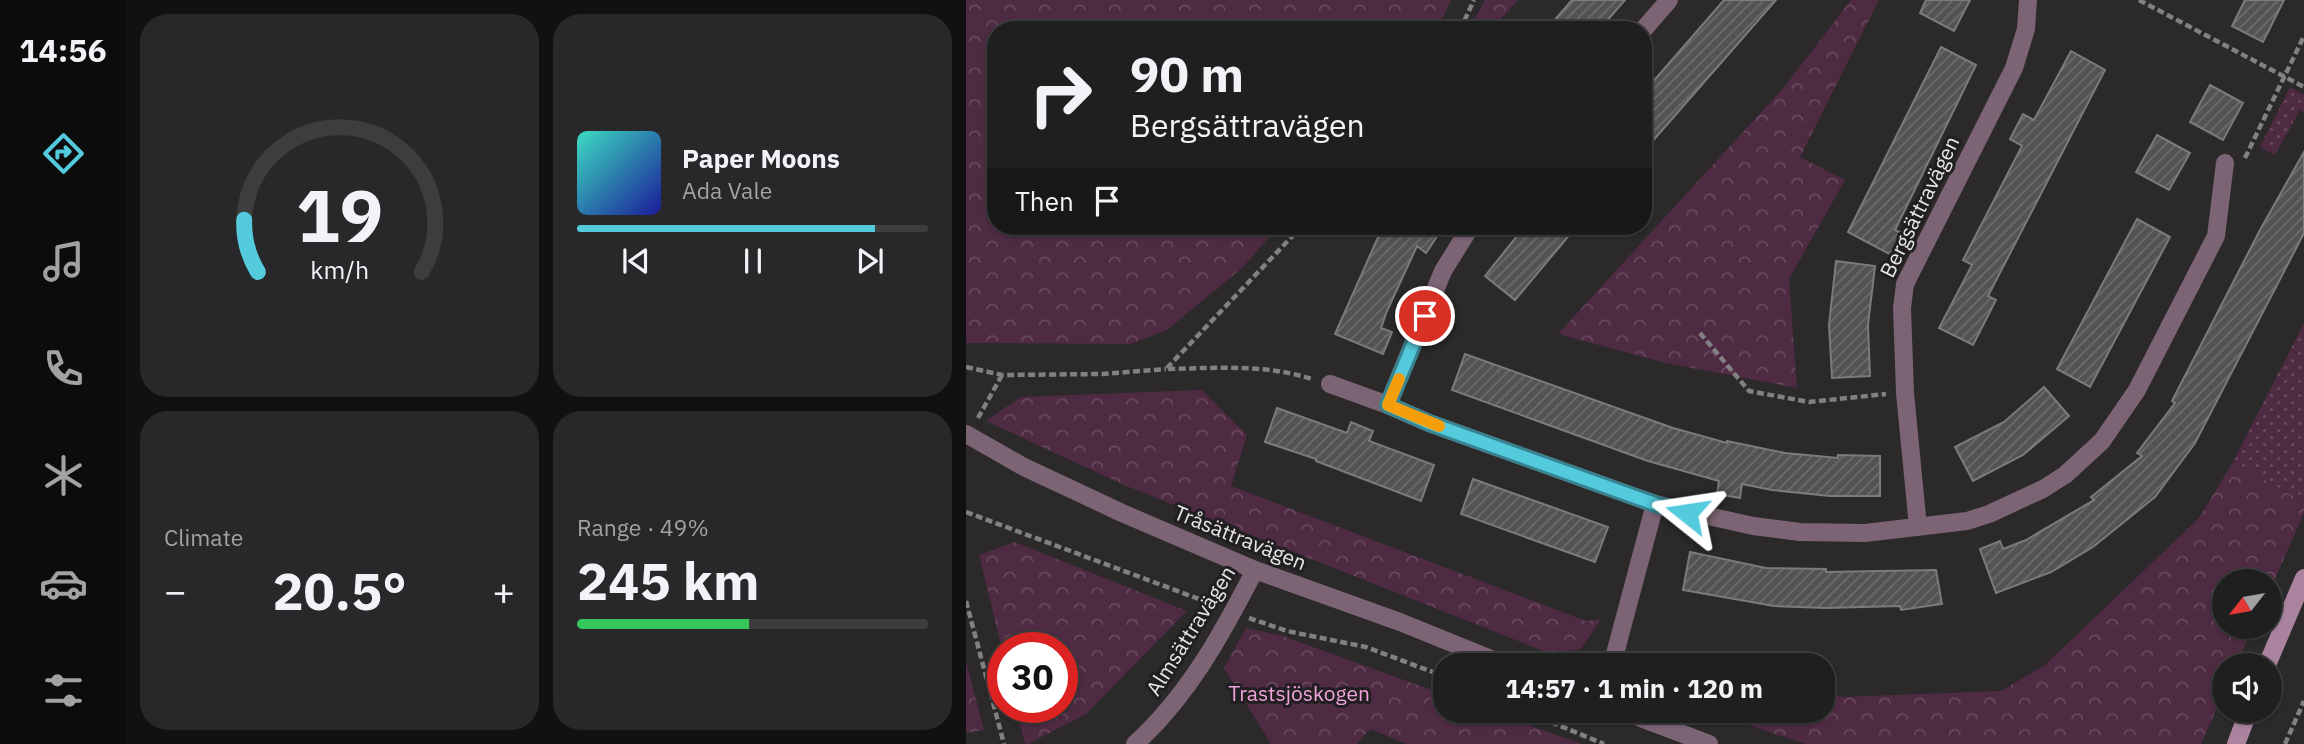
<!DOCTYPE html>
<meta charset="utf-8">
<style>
body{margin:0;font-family:"IBM Plex Sans",sans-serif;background:#282729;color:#f1f3f6;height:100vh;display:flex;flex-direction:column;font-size:26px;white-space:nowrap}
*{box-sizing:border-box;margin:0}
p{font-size:23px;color:#a2a2a5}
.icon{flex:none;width:38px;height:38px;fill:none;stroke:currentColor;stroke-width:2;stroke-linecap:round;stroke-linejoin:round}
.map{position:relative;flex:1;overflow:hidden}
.details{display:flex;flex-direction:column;gap:14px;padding:14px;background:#121112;width:840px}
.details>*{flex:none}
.top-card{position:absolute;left:21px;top:21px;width:665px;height:214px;border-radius:28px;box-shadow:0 2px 5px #0004,0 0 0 2px #3d3d3e;background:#201f20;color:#f1f3f6;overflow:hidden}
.needle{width:46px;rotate:239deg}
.controls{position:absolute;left:1246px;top:569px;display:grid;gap:14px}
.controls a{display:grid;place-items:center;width:70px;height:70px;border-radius:50%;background:#201f20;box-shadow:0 2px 5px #0004,0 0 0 2px #3d3d3e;font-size:35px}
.speed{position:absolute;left:21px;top:632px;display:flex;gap:14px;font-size:35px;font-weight:700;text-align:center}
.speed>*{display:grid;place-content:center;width:91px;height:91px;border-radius:50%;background:#201f20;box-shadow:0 2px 5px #0004,0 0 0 2px #3d3d3e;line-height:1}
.speed .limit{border:10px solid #d22;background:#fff;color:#111}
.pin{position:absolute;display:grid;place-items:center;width:60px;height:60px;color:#fff;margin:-30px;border:4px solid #fff;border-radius:50%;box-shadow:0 2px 7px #0007}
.me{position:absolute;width:77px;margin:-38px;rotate:285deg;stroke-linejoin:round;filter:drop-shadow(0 0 5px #0008)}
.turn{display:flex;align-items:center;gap:24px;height:147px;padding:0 28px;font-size:32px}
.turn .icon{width:91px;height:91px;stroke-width:2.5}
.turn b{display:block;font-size:49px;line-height:60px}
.then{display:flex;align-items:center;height:66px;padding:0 28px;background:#0003;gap:14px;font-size:26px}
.big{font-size:52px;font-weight:700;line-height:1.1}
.details .tile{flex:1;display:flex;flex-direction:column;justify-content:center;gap:10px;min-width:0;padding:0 24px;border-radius:28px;background:#282729}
.details .dial{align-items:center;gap:0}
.dial svg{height:182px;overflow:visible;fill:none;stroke:#3d3d3e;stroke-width:7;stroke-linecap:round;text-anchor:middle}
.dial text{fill:#f1f3f6;stroke:none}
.song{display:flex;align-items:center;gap:21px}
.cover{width:84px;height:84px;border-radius:10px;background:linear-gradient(135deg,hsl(170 70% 55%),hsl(240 70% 35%))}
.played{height:7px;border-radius:4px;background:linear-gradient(90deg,#54cadd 85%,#3d3d3e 85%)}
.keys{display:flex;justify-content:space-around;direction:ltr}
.heat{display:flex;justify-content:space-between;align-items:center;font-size:38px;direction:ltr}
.charge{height:10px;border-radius:5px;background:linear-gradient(90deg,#34c759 49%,#3d3d3e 0)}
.details .tiles{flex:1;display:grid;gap:14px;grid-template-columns:repeat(2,1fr)}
.trip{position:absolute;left:467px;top:653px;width:402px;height:70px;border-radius:28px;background:#201f20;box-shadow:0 2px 5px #0004,0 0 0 2px #3d3d3e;font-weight:700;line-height:70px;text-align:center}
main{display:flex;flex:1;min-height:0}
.tabs{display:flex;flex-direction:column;width:126px;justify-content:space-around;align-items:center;background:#0d0c0d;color:#a2a2a5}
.tabs .icon{width:49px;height:49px}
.tabs .current{color:#54cadd}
.tabs b{font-size:32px;color:#f1f3f6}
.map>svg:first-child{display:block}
.grass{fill:url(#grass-dots)}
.forest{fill:url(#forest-crowns)}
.building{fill:url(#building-hatch);stroke:#7d7a7c;stroke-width:2}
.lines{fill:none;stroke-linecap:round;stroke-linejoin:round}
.path{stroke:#828081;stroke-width:4.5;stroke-dasharray:7 3.5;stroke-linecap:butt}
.street{stroke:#7c6474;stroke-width:18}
.secondary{stroke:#aa849e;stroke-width:18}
.route-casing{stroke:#378390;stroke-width:18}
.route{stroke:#54cadd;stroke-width:12}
.slow{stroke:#f59e0b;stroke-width:12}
.labels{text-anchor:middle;stroke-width:6;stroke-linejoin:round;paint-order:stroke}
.street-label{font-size:21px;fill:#e8e7e8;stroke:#211f21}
.park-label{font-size:21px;fill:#f0a2d9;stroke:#211f21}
</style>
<main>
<nav class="tabs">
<b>14:56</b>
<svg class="icon current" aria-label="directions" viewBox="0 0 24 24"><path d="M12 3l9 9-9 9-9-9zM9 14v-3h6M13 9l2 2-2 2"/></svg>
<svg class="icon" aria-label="music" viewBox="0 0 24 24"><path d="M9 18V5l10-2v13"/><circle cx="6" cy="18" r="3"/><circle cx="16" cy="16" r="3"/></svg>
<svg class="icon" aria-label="phone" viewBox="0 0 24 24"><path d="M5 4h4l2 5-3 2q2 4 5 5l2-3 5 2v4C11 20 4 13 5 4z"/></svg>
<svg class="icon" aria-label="climate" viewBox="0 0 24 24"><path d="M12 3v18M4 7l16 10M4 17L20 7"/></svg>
<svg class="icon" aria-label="car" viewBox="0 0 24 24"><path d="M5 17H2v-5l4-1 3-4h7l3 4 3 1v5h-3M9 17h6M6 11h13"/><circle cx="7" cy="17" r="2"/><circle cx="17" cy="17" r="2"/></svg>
<svg class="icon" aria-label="filters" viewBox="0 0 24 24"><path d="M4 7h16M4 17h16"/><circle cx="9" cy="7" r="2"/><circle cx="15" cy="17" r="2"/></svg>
</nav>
<section class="details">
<div class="tiles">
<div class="tile dial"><svg viewBox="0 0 100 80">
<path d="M14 69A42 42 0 1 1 86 69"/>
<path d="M14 69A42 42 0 0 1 8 46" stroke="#54cadd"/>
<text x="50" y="56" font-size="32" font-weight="700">19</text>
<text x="50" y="72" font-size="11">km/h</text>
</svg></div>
<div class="tile">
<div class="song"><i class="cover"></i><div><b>Paper Moons</b><p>Ada Vale</p></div></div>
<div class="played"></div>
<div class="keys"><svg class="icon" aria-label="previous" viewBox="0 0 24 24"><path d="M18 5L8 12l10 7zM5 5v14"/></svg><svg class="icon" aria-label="pause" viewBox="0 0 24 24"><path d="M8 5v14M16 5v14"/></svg><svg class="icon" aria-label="next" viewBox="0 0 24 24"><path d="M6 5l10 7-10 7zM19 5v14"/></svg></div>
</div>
<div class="tile"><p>Climate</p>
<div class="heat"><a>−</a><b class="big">20.5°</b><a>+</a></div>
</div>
<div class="tile"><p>Range · 49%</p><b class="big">245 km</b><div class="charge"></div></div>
</div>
</section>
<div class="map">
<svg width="1338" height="744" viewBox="0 0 1338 744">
<defs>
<pattern id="grass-dots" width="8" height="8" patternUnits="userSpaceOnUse" patternTransform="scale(1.75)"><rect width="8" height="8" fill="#4e2a43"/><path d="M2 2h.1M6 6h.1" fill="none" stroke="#68495e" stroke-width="1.8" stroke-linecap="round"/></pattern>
<pattern id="forest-crowns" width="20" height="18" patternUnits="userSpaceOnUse" patternTransform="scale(1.75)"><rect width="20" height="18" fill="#4e2a43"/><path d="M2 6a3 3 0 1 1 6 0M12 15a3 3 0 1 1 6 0" fill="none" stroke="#68495e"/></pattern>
<pattern id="building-hatch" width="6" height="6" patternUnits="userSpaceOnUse" patternTransform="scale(1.75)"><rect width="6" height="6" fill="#555254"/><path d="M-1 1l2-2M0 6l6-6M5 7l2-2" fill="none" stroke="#6d6b6d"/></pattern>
</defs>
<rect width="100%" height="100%" fill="#2b292a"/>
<path class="grass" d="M 1324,87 L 1338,95 L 1338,112 L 1334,110 L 1309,155 L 1294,147 Z
M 1338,323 L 1338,502 L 1267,462 Z"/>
<path class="forest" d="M 0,0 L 485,0 L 471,30 L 30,30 L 30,226 L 313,226 L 276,268 L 201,330 L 165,344 L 0,343 Z
M 519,0 L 552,0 L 525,30 L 507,30 L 504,27 Z
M 885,0 L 913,0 L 834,157 L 879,180 L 823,279 L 831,388 L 700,363 L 592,334 L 819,86 Z
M 236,390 L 281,435 L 265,486 L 620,621 L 635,619 L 615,649 L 585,654 L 158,485 L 20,421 L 55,397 Z
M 1267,462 L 1338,502 L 1338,513 L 1304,590 L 1304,581 L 1258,581 L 1258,626 L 1287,627 L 1270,665 L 1258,665 L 1258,692 L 1235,744 L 840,744 L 740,711 L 858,710 L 858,693 L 876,697 L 1035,691 L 1079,665 L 1233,518 Z
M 49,542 L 221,611 L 120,714 L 62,744 L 59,744 L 50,707 L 96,707 L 96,648 L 37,648 L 37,653 L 13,555 Z
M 280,628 L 317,636 L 479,695 L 480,710 L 523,711 L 616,744 L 441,744 L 404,729 L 391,744 L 305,744 L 258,668 Z
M 679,652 L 736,665 L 673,665 Z
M 0,661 L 18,730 L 0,733 Z"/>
<path class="building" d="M 606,0 L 659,0 L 633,30 L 580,30 Z
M 758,0 L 810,0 L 677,152 L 677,93 Z
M 960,0 L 1004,0 L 988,31 L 954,13 Z
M 1279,0 L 1318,0 L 1297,42 L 1266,26 Z
M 975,47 L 1010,65 L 929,230 L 942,236 L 931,258 L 882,232 Z
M 1105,51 L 1139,70 L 1022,296 L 1030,300 L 1007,345 L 973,328 L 1006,265 L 997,260 L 1056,146 L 1044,139 L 1057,114 L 1068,120 Z
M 1244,85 L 1277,103 L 1257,140 L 1224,122 Z
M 1191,135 L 1224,153 L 1203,190 L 1170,172 Z
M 1338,152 L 1338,233 L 1229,443 L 1189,497 L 1127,547 L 1085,572 L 1030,593 L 1014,549 L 1034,541 L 1037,549 L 1060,540 L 1128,500 L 1125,497 L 1176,456 L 1171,453 L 1209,403 L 1206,401 L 1294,230 Z
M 1171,219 L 1204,237 L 1124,387 L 1091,369 Z
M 417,226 L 460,226 L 472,235 L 460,253 L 451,246 L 421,311 L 415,328 L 426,332 L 417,354 L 369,334 Z
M 559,226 L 611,226 L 549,300 L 519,276 Z
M 870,261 L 909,266 L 902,325 L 904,376 L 866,378 L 863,325 Z
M 499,354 L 707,428 L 761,443 L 761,441 L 819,453 L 872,458 L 872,455 L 914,456 L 914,496 L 864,496 L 806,490 L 776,484 L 774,498 L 751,494 L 753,481 L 682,461 L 486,390 Z
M 1078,387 L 1103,416 L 1057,455 L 1007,481 L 989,447 L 1038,422 Z
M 311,408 L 381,433 L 385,422 L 407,431 L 403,441 L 468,465 L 455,501 L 350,461 L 350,459 L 299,442 Z
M 507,479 L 642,527 L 629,562 L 495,514 Z
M 724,552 L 800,568 L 860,569 L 860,572 L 970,570 L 976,604 L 935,610 L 934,606 L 859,608 L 808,606 L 717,590 Z"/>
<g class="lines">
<path class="path" d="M 1173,0 L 1338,87
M 494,30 L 508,0
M 1279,158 L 1338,36
M 336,226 L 200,369 C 250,368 299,364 346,379
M 734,333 L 783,391 L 843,402 L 920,394
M 0,367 L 36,375 L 136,374 L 200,369
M 12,418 L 36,375
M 0,512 L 249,605
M 0,601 L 38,744
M 283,618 L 321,631 L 400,647 L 480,677
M 556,710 L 638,744
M 1319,744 L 1338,701"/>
<path class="street" d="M 677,30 L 703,0
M 505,226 L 477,271 L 422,405 L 463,423 L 689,504 L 646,665
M 364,384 L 422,405
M 0,434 L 58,467 L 156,513 L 289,570 L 434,622 L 540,665
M 689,504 L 787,526 L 834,532 L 899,533 L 1001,521 L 1023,514 L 1077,489 L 1099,475 L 1136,441 L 1171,390 L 1250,236 L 1259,163
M 952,527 L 939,393 L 936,308 L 939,284 L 1048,68 L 1060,29 L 1062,0
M 654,710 L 743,744
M 169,744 C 222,696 256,634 289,570"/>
<path class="secondary" d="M 1301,665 L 1338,578
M 1270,744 L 1283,710"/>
</g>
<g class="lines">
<defs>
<path id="route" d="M 459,316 L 422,405 L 463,423 L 689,504 L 721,513"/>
</defs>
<use href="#route" class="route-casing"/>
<use href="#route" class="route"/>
<path class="slow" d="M 433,379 L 422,405 L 473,426"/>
</g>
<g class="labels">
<g class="street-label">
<text transform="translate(954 207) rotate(-64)" y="7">Bergsättravägen</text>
<text transform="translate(274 538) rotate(22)" y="7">Tråsättravägen</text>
<text transform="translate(225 631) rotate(-58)" y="7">Almsättravägen</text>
</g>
<g class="park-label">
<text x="333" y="701">Trastsjöskogen</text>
</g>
</g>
</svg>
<div class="controls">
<a><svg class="needle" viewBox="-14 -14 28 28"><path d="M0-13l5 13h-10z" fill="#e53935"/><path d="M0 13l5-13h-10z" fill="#a2a2a5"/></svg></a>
<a><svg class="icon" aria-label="sound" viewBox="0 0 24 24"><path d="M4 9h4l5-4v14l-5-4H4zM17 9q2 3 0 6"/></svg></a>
</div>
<div class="speed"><div class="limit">30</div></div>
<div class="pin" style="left:459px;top:316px;background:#d93025"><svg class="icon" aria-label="arrive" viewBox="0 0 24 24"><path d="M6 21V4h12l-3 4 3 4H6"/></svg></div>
<svg class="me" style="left:721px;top:513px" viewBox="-20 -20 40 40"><path d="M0-17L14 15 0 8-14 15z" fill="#54cadd" stroke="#fff" stroke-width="4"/></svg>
<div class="trip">14:57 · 1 min · 120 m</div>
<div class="top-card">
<div class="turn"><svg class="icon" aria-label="right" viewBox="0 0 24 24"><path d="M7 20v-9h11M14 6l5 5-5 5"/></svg><div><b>90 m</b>Bergsättravägen</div></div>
<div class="then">Then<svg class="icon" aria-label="arrive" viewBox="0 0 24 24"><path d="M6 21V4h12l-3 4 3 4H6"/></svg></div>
</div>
</div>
</main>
